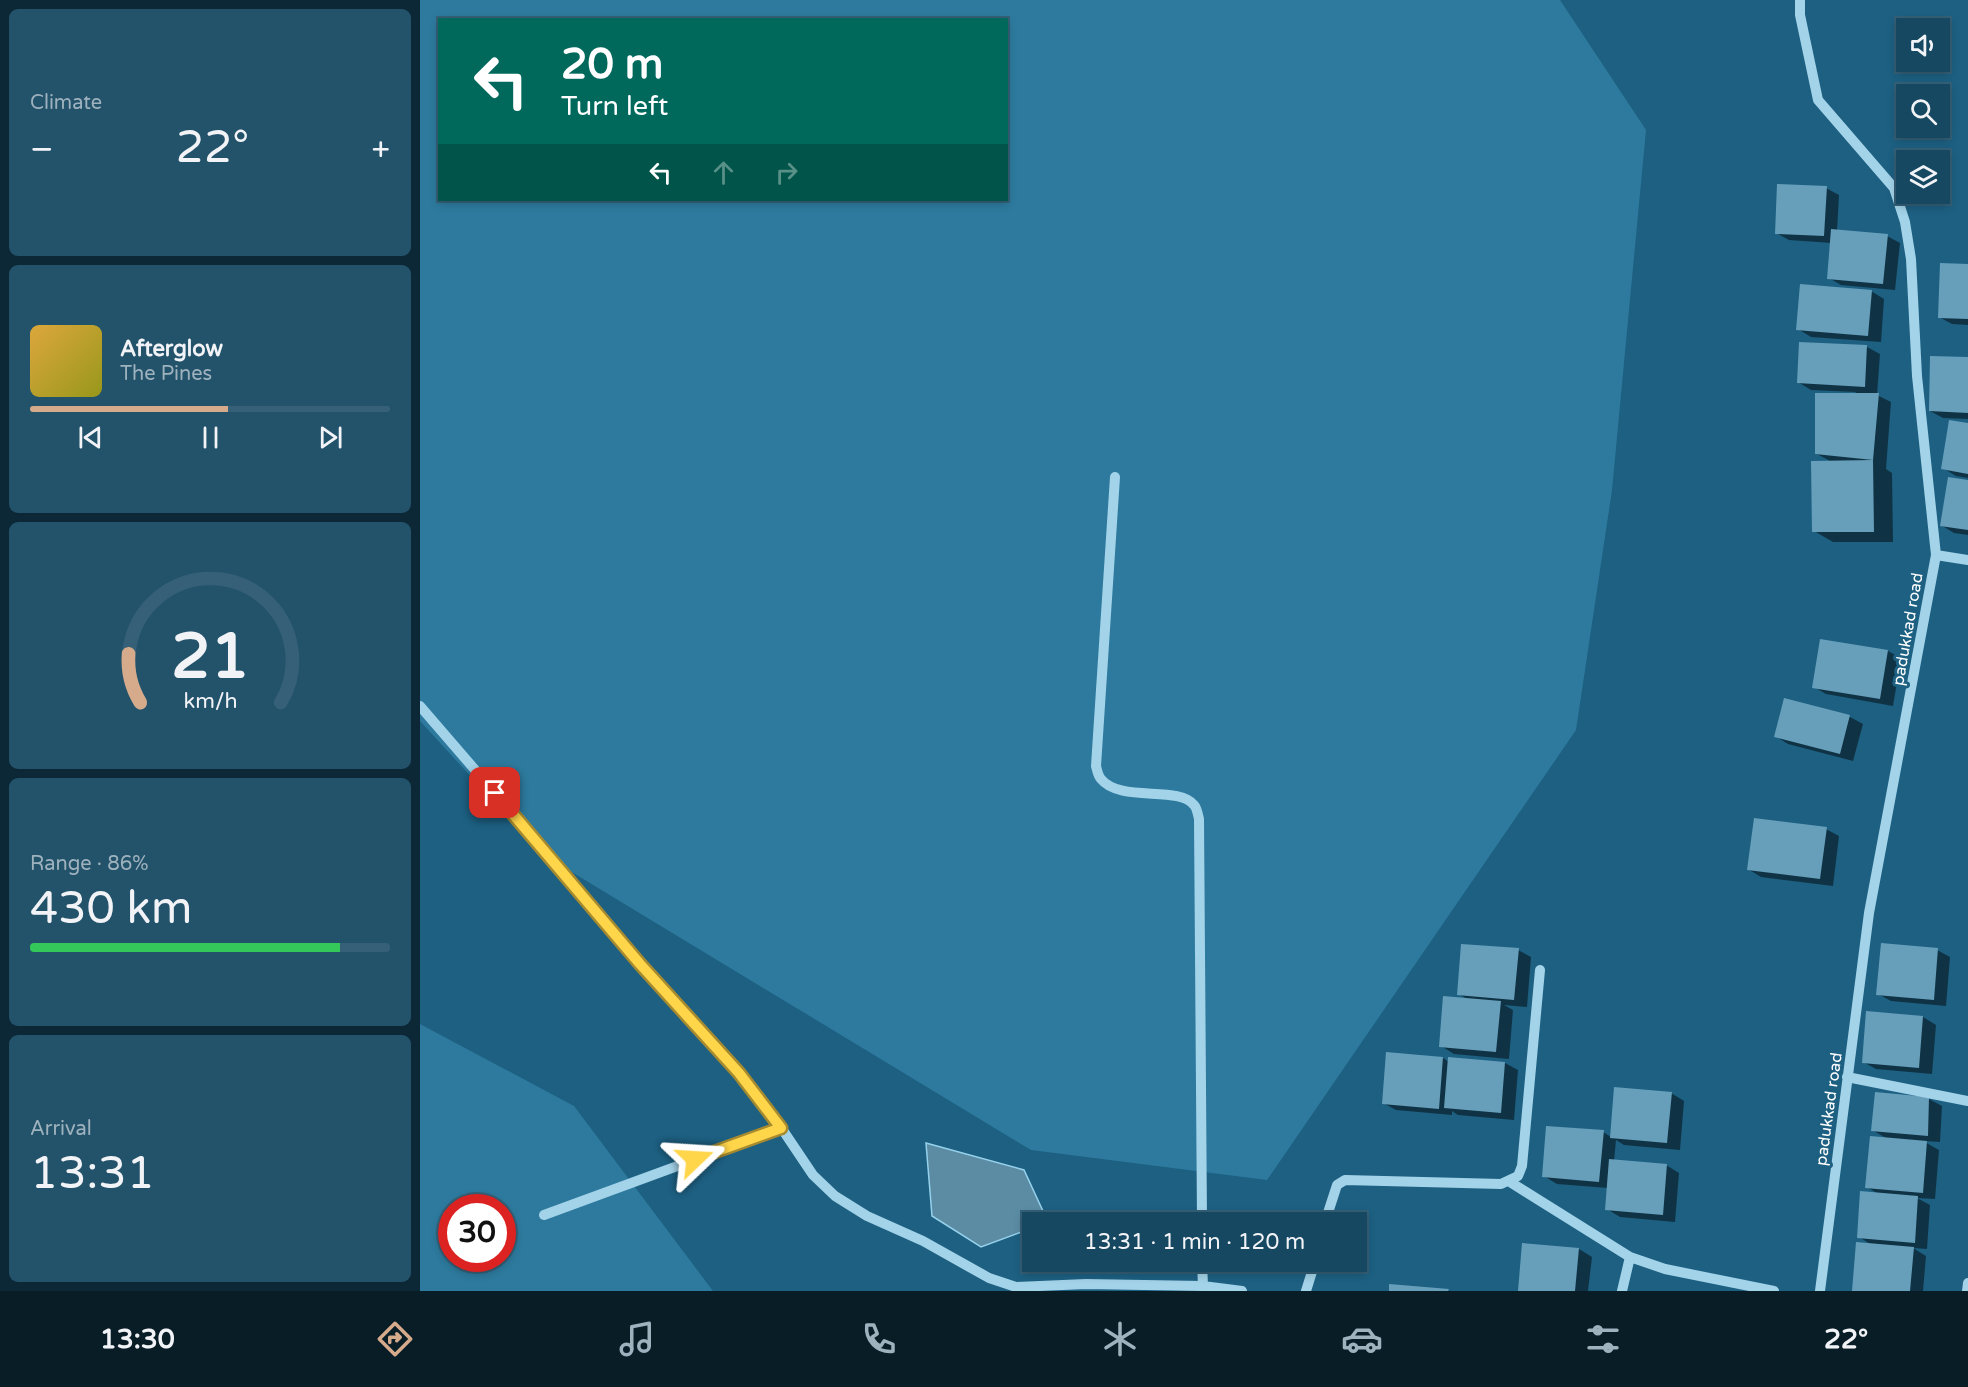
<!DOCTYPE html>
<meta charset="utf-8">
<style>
body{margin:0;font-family:"Varela Round",sans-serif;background:#23526b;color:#f1f3f6;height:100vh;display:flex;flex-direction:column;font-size:22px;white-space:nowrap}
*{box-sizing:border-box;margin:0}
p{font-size:20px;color:#9eb2be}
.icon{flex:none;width:33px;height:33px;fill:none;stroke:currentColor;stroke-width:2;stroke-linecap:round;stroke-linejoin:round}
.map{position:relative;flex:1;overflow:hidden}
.sheet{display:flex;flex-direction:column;gap:9px;padding:9px;background:#0c2836;width:420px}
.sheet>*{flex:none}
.guide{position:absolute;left:18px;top:18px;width:570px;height:183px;border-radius:0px;box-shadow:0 3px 9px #0003,0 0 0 2px #356077;background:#00695c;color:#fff;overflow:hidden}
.controls{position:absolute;left:1476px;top:18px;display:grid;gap:12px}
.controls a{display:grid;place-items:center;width:54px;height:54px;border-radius:0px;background:#164862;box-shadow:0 3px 9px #0003,0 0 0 2px #356077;font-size:30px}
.speed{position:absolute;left:18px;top:1194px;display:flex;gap:12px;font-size:30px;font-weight:700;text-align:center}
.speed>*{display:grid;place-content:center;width:78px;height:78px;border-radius:50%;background:#164862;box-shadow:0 3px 9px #0003,0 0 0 2px #356077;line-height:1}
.speed .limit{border:9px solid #d22;background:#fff;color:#111}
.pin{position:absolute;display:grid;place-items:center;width:51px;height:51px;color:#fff;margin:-26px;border-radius:12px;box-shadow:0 3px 9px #0006}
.me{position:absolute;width:66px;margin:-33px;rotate:70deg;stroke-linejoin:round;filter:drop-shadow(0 0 4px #0008)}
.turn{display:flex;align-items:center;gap:21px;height:126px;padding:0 24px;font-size:27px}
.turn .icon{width:78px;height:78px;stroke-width:2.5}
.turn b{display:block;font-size:42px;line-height:51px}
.lanes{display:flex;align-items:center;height:57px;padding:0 24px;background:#0003;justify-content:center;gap:30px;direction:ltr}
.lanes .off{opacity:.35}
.big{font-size:45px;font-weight:600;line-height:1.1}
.sheet .tile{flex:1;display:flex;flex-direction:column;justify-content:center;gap:9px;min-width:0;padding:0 21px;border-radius:9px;background:#23526b}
.sheet .dial{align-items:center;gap:0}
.dial svg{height:156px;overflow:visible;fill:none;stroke:#356077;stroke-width:7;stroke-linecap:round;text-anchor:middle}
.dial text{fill:#f1f3f6;stroke:none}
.song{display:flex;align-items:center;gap:18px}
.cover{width:72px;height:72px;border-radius:9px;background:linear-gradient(135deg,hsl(40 70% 55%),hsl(60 70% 35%))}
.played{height:6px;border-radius:3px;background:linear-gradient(90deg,#d6ab8b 55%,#356077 55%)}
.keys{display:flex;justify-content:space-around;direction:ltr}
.heat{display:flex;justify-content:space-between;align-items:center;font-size:33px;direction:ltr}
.charge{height:9px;border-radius:4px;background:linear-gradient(90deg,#34c759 86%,#356077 0)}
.trip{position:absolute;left:602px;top:1212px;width:345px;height:60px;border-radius:0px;background:#164862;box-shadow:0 3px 9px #0003,0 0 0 2px #356077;font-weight:600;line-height:60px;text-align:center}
.menu{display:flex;height:96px;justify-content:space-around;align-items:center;background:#091d27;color:#9eb2be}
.menu .icon{width:42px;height:42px}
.menu .active{color:#d6ab8b}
.menu b{font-size:27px;color:#f1f3f6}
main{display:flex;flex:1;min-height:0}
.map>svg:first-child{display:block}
.green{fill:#2d7a9e;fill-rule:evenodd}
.water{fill:#5b8ca4;stroke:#96d1eb;stroke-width:1.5}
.shadow{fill:#0007}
.building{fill:#679fbb}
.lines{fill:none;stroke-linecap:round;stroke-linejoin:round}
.minor{stroke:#a3d3e9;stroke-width:10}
.route-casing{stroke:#a68a30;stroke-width:15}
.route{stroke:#ffd54a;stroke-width:10}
.labels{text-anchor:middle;stroke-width:6;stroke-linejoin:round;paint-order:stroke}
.street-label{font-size:16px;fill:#fff;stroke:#1d6082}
</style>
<main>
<section class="sheet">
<div class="tile"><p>Climate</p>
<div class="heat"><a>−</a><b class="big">22°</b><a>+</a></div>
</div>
<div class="tile">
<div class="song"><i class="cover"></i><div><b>Afterglow</b><p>The Pines</p></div></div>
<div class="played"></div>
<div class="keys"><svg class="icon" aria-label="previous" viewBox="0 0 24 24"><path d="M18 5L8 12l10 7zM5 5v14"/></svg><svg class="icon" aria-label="pause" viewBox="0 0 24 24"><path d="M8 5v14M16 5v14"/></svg><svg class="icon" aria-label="next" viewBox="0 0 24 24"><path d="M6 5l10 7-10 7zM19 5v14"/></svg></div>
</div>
<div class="tile dial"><svg viewBox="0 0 100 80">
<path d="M14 69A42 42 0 1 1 86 69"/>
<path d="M14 69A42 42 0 0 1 8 44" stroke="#d6ab8b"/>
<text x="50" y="56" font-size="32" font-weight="700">21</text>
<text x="50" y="72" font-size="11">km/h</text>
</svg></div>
<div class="tile"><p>Range · 86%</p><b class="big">430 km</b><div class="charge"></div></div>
<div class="tile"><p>Arrival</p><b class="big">13:31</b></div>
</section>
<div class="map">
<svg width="1548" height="1291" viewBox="0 0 1548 1291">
<rect width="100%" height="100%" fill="#1d6082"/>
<path class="green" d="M 0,0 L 1140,0 L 1226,130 L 1192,490 L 1156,730 L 847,1180 L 611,1150 L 122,854 L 0,721 ZM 20,20 L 586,20 L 586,200 L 20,200 Z
M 0,1024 L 154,1106 L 293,1291 L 0,1291 ZM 32,1208 L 82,1208 L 82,1258 L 32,1258 Z"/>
<path class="water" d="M 506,1143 L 604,1170 L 628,1222 L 612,1222 L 612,1228 L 561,1247 L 512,1216 Z"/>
<path class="shadow" d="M 1406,188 L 1419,195 L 1417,231 L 1467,236 L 1480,243 L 1475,290 L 1421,285 L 1409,278 L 1412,243 L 1369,240 L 1356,233 Z
M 1548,265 L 1548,325 L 1532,324 L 1519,317 Z
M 1451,291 L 1464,299 L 1461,342 L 1391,337 L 1378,329 Z
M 1447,347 L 1460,354 L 1457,395 L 1471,402 L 1466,469 L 1472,473 L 1473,542 L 1413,542 L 1394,531 L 1412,462 L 1397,454 L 1436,392 L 1391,390 L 1378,382 Z
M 1548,359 L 1548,419 L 1523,418 L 1510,411 Z
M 1548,425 L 1548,478 L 1536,476 L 1523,468 Z
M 1548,482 L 1548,535 L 1534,533 L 1521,525 Z
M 1402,640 L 1468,651 L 1481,658 L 1473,706 L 1406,694 L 1394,687 Z
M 1365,700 L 1430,717 L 1443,724 L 1433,761 L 1368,744 L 1355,736 Z
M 1406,829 L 1419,836 L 1413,886 L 1341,877 L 1328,869 Z
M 1098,950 L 1111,957 L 1107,1007 L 1084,1005 L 1093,1010 L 1089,1059 L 1034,1054 L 1021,1046 L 1047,999 L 1039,994 Z
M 1517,950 L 1530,957 L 1526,1006 L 1471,1001 L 1458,994 Z
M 1447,1013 L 1503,1017 L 1516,1025 L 1512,1074 L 1456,1069 L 1443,1062 Z
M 1023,1058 L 1029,1062 L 1085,1063 L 1098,1070 L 1094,1120 L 1038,1115 L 1032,1111 L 1032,1115 L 976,1110 L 963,1103 Z
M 1251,1093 L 1264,1101 L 1260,1150 L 1204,1145 L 1196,1140 L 1194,1161 L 1246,1165 L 1259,1173 L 1255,1222 L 1200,1217 L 1187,1209 L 1188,1188 L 1137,1184 L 1124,1176 L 1183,1132 L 1191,1137 Z
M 1509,1099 L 1522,1106 L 1520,1142 L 1503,1141 L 1519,1150 L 1515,1199 L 1497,1198 L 1510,1205 L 1507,1249 L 1493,1248 L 1506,1256 L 1503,1291 L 1433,1291 L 1452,1245 L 1439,1237 L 1460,1195 L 1447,1187 L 1468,1139 L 1452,1130 Z
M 1159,1249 L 1172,1257 L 1168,1291 L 1099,1291 Z"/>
<path class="building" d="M 1357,184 L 1407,186 L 1404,236 L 1355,234 Z
M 1411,229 L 1468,234 L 1463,284 L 1407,279 Z
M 1520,263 L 1548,264 L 1548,319 L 1518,318 Z
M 1380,284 L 1452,290 L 1448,336 L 1376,330 Z
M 1379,342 L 1447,345 L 1445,387 L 1377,383 Z
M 1510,356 L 1548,357 L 1548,413 L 1509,411 Z
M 1395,393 L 1459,393 L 1453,460 L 1454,532 L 1392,532 L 1391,461 L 1453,460 L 1395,454 Z
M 1529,420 L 1548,423 L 1548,474 L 1521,469 Z
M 1528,477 L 1548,480 L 1548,530 L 1520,526 Z
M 1400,639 L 1468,650 L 1460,699 L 1392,688 Z
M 1364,698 L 1430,715 L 1420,754 L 1354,737 Z
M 1334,818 L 1407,827 L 1400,879 L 1327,870 Z
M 1461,943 L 1518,948 L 1514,1000 L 1456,995 Z
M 1041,944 L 1099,948 L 1094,1000 L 1037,995 Z
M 1023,996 L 1081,1001 L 1076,1052 L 1019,1047 Z
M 1446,1011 L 1503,1016 L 1499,1068 L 1442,1063 Z
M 966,1052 L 1023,1057 L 1019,1109 L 962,1104 Z
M 1028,1057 L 1085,1062 L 1081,1113 L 1024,1108 Z
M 1194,1087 L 1252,1092 L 1247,1143 L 1190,1138 Z
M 1455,1092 L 1509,1097 L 1508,1136 L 1451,1131 Z
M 1126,1126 L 1184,1130 L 1179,1182 L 1122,1177 Z
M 1450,1136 L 1507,1141 L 1503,1193 L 1445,1188 Z
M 1189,1159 L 1247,1164 L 1243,1215 L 1185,1210 Z
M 1440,1191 L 1498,1196 L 1495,1243 L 1437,1238 Z
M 1436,1242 L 1494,1247 L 1490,1291 L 1432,1291 Z
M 1102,1243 L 1159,1248 L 1155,1291 L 1098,1291 Z
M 969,1284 L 1029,1289 L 1028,1291 L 969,1291 Z"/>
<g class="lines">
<path class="minor" d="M 1380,0 L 1380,15 L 1398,100 L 1474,188 L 1485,222 L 1491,259 L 1497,376 L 1516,555 L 1449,913 L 1400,1291
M 695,477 L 676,766 C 677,770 678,776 681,779 C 700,803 759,785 774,805 C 777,808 778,815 779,819 L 782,1222
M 1516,555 L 1548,560
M 0,706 L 150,880 L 220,964 L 319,1073 L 348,1108 L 393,1175 L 415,1196 L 447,1216 L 503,1241 L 569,1278 L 596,1287 L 666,1284 L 783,1286 L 822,1291
M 1427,1077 L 1548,1101
M 1090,1182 L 1210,1257 L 1245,1269 L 1354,1291
M 124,1215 L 361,1128
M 905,1222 L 917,1185 L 925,1180 L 1081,1184 L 1098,1176 L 1102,1166 L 1120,970
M 782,1262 L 783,1286
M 886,1291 L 895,1262
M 1202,1291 L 1210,1257
M 1547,1291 L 1548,1283"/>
</g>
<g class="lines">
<defs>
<path id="route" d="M 75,793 L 220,964 L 319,1073 L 361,1128 L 275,1159"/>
</defs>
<use href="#route" class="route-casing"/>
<use href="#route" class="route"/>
</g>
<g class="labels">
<g class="street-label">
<text transform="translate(1487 629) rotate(-80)" y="6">padukkad road</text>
<text transform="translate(1408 1109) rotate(-82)" y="6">padukkad road</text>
</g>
</g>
</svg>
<div class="controls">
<a><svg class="icon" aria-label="sound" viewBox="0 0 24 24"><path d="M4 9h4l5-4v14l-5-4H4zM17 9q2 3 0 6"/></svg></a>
<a><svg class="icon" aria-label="search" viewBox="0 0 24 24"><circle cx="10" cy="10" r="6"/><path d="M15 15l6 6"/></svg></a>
<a><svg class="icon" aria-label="layers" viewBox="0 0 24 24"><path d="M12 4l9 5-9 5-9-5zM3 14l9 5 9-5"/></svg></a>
</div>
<div class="speed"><div class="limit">30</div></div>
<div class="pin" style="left:75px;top:793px;background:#d93025"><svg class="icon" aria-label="arrive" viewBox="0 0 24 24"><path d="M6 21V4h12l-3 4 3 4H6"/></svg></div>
<svg class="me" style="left:275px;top:1159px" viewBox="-20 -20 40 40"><path d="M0-17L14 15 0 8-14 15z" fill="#ffd54a" stroke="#fff" stroke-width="4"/></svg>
<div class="trip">13:31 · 1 min · 120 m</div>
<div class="guide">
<div class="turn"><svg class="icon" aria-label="left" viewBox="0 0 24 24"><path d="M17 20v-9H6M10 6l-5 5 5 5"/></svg><div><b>20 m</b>Turn left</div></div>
<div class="lanes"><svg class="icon" aria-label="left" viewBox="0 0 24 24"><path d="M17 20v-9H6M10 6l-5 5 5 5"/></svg><svg class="icon off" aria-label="ahead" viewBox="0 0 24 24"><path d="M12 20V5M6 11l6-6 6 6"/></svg><svg class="icon off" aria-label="right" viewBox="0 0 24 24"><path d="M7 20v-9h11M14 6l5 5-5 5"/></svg></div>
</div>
</div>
</main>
<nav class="menu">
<b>13:30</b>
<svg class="icon active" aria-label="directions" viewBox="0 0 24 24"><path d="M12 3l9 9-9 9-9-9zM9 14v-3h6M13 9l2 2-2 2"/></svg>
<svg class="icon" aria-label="music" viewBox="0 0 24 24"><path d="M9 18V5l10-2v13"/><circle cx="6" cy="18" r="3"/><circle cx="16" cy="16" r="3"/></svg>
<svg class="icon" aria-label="phone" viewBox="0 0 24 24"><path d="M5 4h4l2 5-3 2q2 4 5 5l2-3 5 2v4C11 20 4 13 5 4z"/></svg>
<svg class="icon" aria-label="climate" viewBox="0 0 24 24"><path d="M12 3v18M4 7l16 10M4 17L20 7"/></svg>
<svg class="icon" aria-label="car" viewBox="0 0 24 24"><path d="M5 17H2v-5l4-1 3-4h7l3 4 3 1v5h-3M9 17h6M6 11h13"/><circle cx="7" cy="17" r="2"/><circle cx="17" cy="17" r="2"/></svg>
<svg class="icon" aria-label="filters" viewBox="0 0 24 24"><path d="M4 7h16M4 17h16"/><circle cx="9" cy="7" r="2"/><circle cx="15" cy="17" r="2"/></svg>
<b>22°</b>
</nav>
